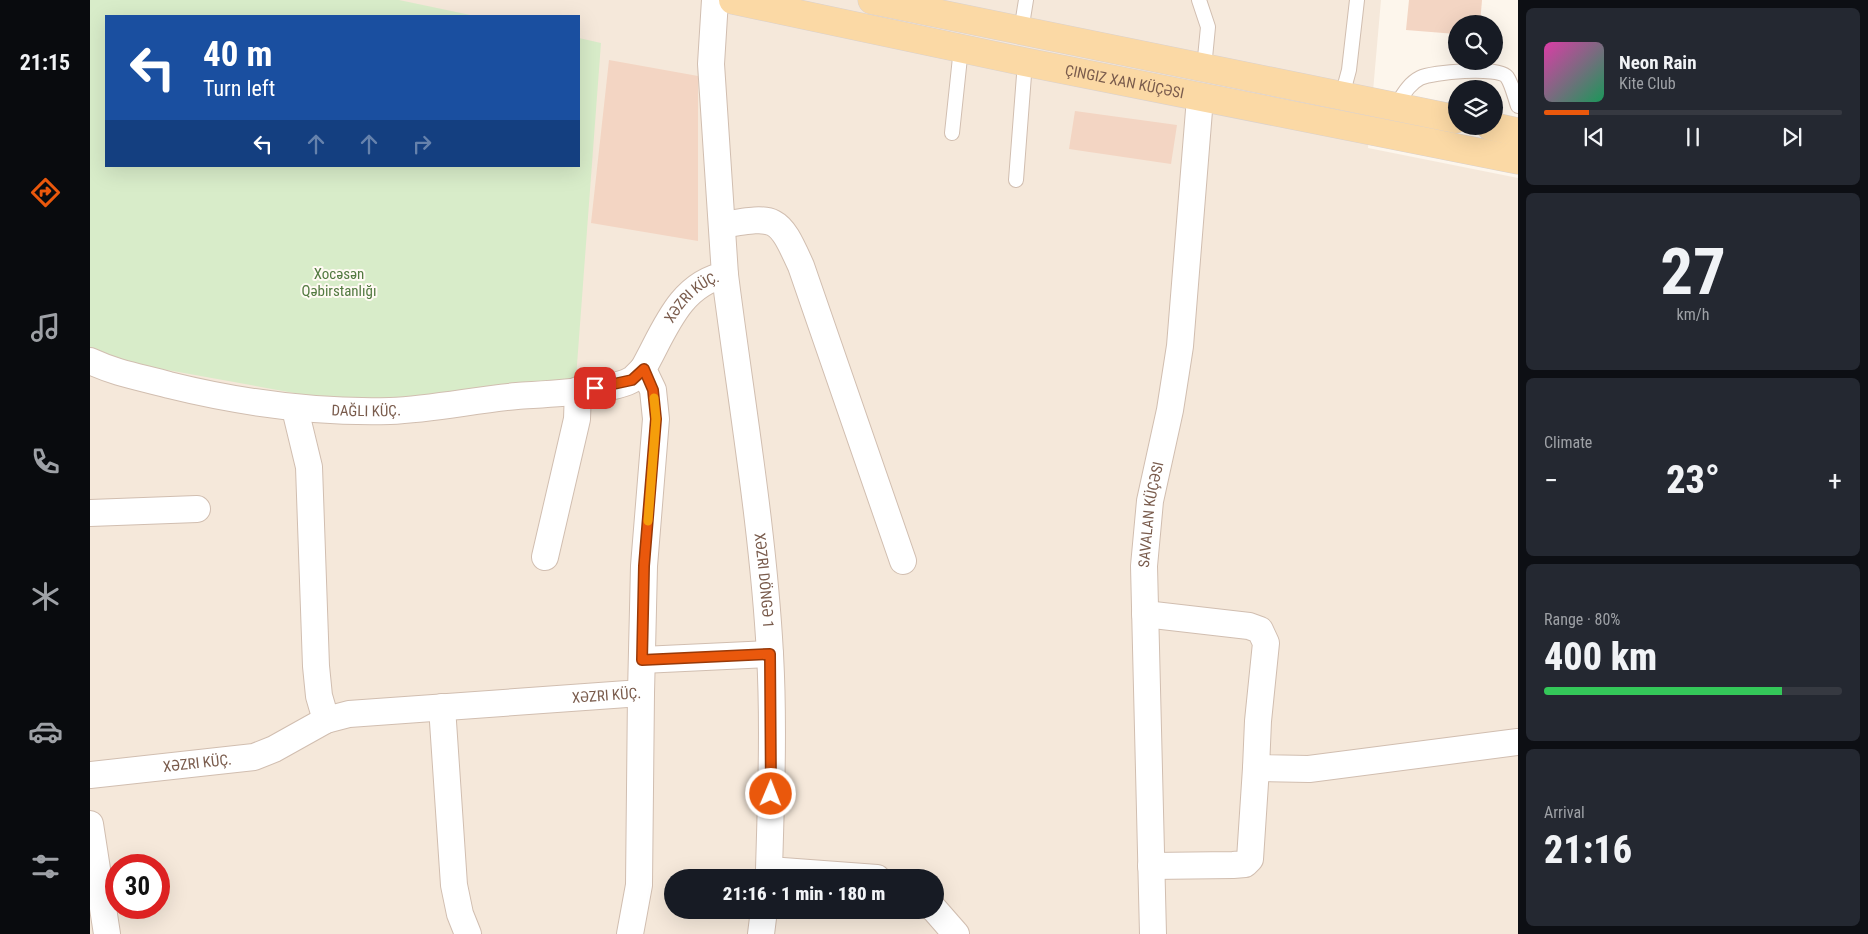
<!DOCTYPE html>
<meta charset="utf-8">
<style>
body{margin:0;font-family:"Roboto Condensed",sans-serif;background:#242831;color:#f1f3f6;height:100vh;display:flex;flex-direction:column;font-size:19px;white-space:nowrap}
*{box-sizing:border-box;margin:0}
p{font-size:16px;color:#9ea1a6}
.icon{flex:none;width:28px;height:28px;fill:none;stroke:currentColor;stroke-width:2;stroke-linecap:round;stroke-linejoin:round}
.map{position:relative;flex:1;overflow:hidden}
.details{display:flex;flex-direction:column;gap:8px;padding:8px;background:#0d0f14;width:350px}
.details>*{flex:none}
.banner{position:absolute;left:15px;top:15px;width:475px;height:152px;border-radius:0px;box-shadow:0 5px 20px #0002;background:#1a4fa0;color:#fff;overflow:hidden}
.buttons{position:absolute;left:1358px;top:15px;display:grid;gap:10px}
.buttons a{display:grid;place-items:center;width:55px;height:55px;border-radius:50%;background:#171b24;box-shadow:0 5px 20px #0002;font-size:25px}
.speed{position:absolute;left:15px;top:854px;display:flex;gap:10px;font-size:25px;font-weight:700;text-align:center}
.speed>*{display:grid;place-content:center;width:65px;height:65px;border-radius:50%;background:#171b24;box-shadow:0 5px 20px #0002;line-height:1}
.speed .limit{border:8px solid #d22;background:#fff;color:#111}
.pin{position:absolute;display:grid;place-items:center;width:42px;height:42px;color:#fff;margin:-21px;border-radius:10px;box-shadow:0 2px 8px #0006}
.me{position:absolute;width:55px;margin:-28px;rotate:1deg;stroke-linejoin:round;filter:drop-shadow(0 0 4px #0008)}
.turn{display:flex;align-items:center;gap:18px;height:105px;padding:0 15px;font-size:22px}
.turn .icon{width:65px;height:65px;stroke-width:2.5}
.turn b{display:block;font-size:35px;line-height:42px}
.lanes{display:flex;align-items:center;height:48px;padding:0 15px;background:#0003;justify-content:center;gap:25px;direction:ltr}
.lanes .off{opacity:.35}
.big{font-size:38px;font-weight:800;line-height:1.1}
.details .widget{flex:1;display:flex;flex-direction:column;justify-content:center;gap:8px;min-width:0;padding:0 18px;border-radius:8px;background:#242831}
.details .dial{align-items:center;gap:0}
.dial b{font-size:65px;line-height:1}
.song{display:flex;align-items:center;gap:15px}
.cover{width:60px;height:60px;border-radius:8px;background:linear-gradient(135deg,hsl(320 70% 55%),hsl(150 70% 35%))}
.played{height:5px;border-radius:2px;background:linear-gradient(90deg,#ea580c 15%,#363941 15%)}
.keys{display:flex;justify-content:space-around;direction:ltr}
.heat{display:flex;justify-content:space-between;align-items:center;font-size:28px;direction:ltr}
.charge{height:8px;border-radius:4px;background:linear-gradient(90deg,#34c759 80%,#363941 0)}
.trip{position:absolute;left:574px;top:869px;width:280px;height:50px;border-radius:25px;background:#171b24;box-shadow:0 5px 20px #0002;font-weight:800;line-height:50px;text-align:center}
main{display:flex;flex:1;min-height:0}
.menu{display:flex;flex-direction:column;width:90px;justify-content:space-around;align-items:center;background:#090b0e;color:#9ea1a6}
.menu .icon{width:35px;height:35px}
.menu .on{color:#ea580c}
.menu b{font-size:22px;color:#f1f3f6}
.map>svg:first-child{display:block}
.residential{fill:#f5e8da;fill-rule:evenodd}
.green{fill:#d8ecc9}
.building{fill:#f3d5c3}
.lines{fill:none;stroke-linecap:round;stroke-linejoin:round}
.lane-casing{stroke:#d1beb0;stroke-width:16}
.street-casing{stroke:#d1beb0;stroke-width:28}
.primary-casing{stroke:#dad1cd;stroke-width:29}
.lane{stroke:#fff;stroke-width:14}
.street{stroke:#fff;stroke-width:26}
.primary{stroke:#fbd9a5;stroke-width:28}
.route-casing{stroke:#983908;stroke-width:12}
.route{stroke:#ea580c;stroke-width:9}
.slow{stroke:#f59e0b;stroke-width:9}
.labels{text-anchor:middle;stroke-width:4;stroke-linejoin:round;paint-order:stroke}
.street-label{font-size:15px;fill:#7a5c4d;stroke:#fffaf3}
.park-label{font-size:15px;fill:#537a41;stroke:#fffaf3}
</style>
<main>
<nav class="menu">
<b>21:15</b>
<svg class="icon on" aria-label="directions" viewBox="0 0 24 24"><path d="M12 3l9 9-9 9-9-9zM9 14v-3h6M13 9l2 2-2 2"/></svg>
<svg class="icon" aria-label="music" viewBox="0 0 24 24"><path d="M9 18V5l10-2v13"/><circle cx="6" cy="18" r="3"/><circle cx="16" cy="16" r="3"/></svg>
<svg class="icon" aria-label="phone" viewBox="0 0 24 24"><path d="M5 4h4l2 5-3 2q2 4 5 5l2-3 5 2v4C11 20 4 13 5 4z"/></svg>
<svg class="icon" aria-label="climate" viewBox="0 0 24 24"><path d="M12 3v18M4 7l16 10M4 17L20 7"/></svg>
<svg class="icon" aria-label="car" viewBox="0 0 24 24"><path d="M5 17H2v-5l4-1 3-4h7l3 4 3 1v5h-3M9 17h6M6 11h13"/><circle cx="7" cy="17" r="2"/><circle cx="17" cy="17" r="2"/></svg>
<svg class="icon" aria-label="filters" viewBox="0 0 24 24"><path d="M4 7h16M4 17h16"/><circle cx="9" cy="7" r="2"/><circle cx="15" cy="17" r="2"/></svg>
</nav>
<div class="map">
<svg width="1428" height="934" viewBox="0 0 1428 934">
<rect width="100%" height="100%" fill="#fdf6ec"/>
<path class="residential" d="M 0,0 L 1291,0 L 1278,148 L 1428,178 L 1428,934 L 0,934 ZM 16,16 L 489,16 L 489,166 L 16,166 ZM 26,865 L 69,865 L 69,908 L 26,908 ZM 582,878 L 845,878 L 845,910 L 582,910 Z"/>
<path class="green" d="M 0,0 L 309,0 L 385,16 L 16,16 L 16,166 L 489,166 L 489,38 L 511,43 L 486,378 L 332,398 L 237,399 L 22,360 L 0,347 Z"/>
<path class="building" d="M 1319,0 L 1392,0 L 1390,24 L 1366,24 L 1366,34 L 1316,30 Z
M 519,60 L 608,76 L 608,241 L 501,223 Z
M 985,111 L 1087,125 L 1081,164 L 979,149 Z"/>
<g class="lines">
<defs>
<path id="lane" d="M 1109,0 L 1118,27 L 1114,68
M 931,31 L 936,0
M 1252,96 L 1259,70 L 1267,0
M 1305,107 C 1312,97 1318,84 1330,78 C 1342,72 1408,66 1417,77 C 1422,84 1425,98 1428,106
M 862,133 L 871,48
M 926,180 L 935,62"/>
<g id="street">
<path d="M 632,225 C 686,216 688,215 711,266 L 813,561"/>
<path id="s1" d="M 635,275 C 651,401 673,527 680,654 C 684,726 681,798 679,870 L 787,878"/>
<path id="s2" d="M 0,361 C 28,374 50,377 79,385 C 152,403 224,413 300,411 C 343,409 384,400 427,396 C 453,394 523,392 543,379 C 546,376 550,372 553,369"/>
<path d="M 205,409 L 219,467 L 226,666 L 229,696 L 236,720"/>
<path d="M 0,513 L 107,509"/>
<path d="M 455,557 L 487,419 L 488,390"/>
<path d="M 1055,614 L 1159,626 L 1170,630 L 1176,643 L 1168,721 L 1166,768 L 1219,769 L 1428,742"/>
<path d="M 552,660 L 680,654"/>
<path d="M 352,707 L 364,885 L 370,914 L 378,934"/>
<path id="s3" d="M 0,775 L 164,757 L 184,749 L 236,720 L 259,714 L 551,693 L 554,566 L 566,419 L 563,390 L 553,369 C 574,332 589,284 635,275 L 621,64 L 625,0"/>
<path d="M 0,824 L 17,934"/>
<path d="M 1061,866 L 1143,865 L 1155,864 L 1160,859 L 1166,768"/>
<path d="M 845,910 L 866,934"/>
<path d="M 540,934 L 549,885 L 551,693"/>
<path d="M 671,934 L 674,910"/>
<path id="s4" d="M 1063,934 L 1054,566 L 1060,501 L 1080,410 L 1090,346 L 1110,98"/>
</g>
<g id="primary">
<path id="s5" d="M 643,0 L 935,62 L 1428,160"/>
<path d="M 782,0 L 1366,119"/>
<path d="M 1400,126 L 1428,132"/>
</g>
</defs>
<use href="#lane" class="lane-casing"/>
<use href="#street" class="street-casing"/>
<use href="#primary" class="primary-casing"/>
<use href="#lane" class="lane"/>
<use href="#street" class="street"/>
<use href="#primary" class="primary"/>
</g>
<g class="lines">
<defs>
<path id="route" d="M 505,388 L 542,380 L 554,369 L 563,390 L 566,419 L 554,566 L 552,660 L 680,654 L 681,794"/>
</defs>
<use href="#route" class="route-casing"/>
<use href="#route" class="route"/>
<path class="slow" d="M 558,521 L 566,419 L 564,398"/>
</g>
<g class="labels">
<g class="street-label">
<text dy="5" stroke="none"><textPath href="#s5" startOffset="400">ÇINGIZ XAN KÜÇƏSI</textPath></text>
<text dy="5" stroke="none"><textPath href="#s3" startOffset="978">XƏZRI KÜÇ.</textPath></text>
<text dy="5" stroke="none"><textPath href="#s2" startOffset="282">DAĞLI KÜÇ.</textPath></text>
<text dy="5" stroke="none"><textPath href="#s4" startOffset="420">SAVALAN KÜÇƏSI</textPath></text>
<text dy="5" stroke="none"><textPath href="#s1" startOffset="308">XƏZRI DÖNGƏ 1</textPath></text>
<text dy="5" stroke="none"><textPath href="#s3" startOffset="528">XƏZRI KÜÇ.</textPath></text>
<text dy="5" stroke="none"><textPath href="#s3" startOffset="108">XƏZRI KÜÇ.</textPath></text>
</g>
<g class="park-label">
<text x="249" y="279">Xocəsən<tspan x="249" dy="17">Qəbirstanlığı</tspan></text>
</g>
</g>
</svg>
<div class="buttons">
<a><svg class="icon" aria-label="search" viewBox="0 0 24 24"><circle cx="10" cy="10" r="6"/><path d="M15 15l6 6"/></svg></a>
<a><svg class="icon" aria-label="layers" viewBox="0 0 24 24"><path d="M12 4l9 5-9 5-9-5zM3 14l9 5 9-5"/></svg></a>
</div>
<div class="speed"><div class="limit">30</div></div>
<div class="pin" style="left:505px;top:388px;background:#d93025"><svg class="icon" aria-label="arrive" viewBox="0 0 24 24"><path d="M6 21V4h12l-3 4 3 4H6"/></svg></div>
<svg class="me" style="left:681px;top:794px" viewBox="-20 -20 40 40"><circle r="17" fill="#ea580c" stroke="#fff" stroke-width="3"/><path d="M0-11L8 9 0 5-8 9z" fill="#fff"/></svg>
<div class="trip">21:16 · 1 min · 180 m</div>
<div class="banner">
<div class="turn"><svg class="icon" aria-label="left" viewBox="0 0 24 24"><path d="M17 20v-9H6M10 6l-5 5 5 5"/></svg><div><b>40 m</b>Turn left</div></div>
<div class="lanes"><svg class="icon" aria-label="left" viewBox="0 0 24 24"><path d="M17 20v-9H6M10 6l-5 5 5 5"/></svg><svg class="icon off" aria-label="ahead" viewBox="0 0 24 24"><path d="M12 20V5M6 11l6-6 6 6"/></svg><svg class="icon off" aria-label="ahead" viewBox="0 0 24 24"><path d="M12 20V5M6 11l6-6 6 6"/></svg><svg class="icon off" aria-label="right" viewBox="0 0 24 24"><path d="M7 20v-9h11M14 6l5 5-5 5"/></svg></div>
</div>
</div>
<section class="details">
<div class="widget">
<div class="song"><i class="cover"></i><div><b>Neon Rain</b><p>Kite Club</p></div></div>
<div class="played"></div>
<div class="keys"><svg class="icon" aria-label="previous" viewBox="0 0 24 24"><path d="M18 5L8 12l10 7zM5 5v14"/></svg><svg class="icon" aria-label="pause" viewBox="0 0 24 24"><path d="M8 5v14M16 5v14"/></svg><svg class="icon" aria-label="next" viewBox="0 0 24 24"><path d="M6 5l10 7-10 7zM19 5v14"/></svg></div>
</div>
<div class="widget dial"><b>27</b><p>km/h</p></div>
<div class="widget"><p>Climate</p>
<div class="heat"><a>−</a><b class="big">23°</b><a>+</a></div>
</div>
<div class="widget"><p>Range · 80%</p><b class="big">400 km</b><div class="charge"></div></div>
<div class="widget"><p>Arrival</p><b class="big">21:16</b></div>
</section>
</main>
